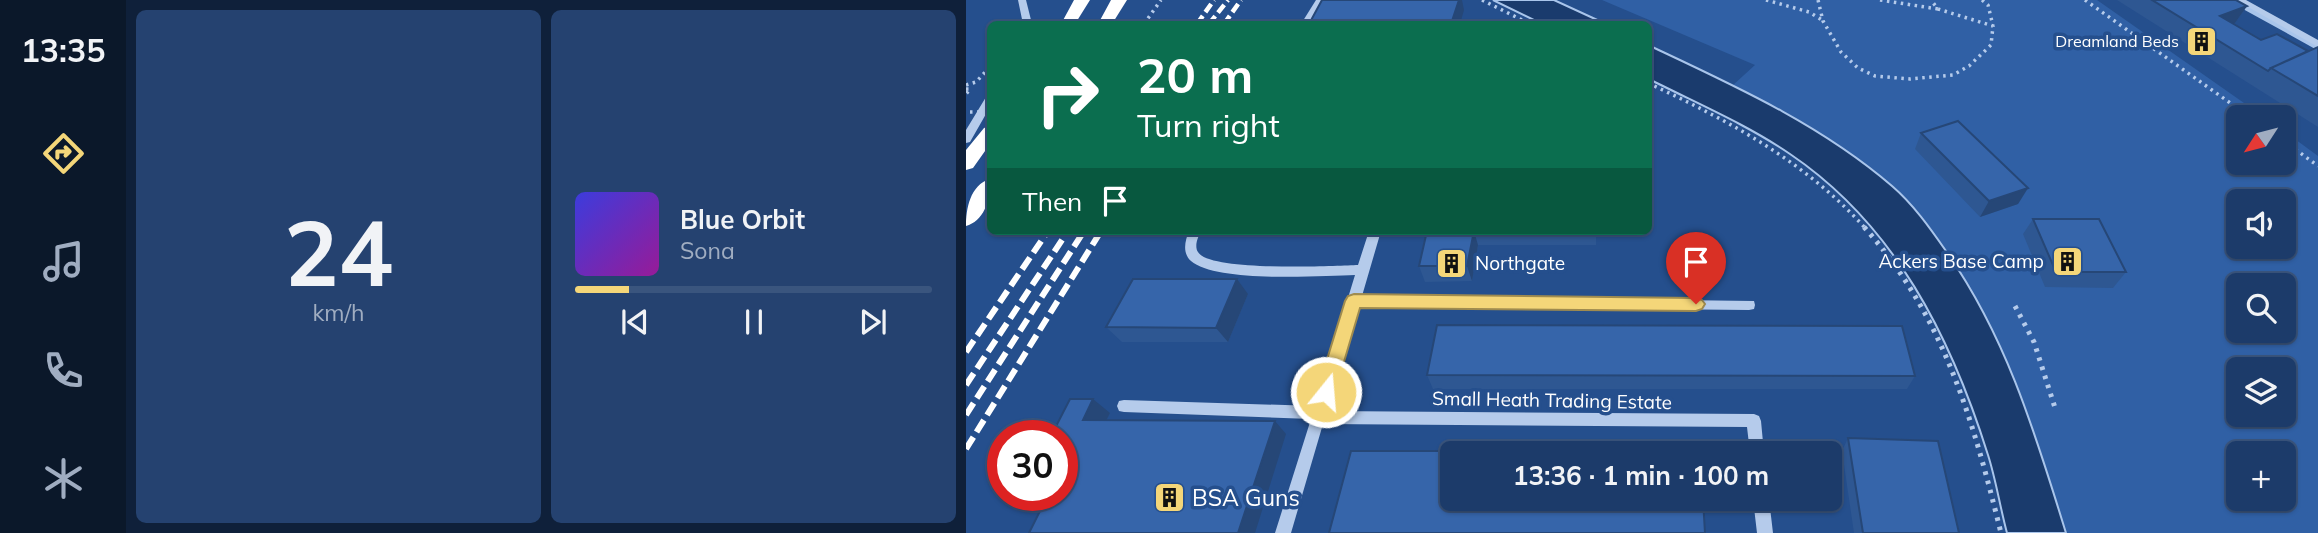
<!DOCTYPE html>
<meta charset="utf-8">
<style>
body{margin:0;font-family:Mulish,sans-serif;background:#254270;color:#f1f3f6;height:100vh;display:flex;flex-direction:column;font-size:26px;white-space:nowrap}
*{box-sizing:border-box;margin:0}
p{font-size:23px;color:#a0adc1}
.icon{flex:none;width:38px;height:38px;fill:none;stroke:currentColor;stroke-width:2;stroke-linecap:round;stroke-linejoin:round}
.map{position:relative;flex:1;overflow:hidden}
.panel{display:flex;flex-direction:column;gap:10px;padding:10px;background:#0f203a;width:840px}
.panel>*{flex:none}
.top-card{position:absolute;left:21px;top:21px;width:665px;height:214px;border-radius:10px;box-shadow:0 2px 5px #0004,0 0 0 2px #3a557e;background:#0b6e4f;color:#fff;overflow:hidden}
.needle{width:46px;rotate:234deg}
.buttons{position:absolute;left:1260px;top:105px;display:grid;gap:14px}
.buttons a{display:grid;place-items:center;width:70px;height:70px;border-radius:10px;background:#1c3b6a;box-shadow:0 2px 5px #0004,0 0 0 2px #3a557e;font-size:35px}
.speed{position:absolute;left:21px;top:420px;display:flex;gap:14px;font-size:35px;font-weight:700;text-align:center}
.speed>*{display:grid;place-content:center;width:91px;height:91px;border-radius:50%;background:#1c3b6a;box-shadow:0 2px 5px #0004,0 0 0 2px #3a557e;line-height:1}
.speed .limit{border:10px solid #d22;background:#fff;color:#111}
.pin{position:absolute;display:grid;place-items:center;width:60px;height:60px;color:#fff;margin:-72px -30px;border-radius:50% 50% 50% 0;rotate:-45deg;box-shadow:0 0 7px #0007}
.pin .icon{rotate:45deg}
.me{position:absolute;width:77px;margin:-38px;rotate:17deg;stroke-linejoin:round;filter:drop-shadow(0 0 5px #0008)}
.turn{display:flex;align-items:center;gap:24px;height:147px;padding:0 35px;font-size:32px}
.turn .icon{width:91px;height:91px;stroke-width:2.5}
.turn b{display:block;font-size:49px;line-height:60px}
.then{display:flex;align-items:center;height:66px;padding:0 35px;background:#0003;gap:14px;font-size:26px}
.panel .tile{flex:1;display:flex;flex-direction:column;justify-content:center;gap:10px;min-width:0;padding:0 24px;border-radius:10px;background:#254270}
.panel .dial{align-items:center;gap:0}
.dial b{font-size:91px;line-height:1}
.song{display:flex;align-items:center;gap:21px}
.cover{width:84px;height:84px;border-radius:10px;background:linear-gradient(135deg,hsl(240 70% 55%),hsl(300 70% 35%))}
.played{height:7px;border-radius:4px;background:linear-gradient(90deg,#f4d679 15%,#3a557e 15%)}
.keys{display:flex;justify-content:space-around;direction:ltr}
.panel .tiles{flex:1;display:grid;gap:10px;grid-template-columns:repeat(2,1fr)}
.trip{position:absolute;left:474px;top:441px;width:402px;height:70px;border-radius:10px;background:#1c3b6a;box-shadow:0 2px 5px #0004,0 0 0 2px #3a557e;font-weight:700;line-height:70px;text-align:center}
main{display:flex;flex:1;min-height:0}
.menu{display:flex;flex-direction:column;width:126px;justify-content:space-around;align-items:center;background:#0b182a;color:#a0adc1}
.menu .icon{width:49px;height:49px}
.menu .current{color:#f4d679}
.menu b{font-size:32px;color:#f1f3f6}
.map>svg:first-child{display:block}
.green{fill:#3060a5;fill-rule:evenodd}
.water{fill:#1a3b6d;stroke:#a9c5eb;stroke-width:2}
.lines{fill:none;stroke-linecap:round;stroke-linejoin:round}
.stream{stroke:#a9c5eb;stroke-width:6}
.path-far1{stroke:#b5cbeb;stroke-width:3.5;stroke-dasharray:2.5 4.5;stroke-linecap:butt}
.path{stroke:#b5cbeb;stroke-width:5;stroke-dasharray:3.5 6;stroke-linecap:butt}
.minor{fill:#b5cbeb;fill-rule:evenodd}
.highway{fill:#fff;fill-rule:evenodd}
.rail-far1{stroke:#fff;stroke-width:4.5;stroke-dasharray:10 4.5;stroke-linecap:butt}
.rail{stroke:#fff;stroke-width:6;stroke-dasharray:14 6;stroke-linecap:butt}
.path-bridge{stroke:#b5cbeb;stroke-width:3.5;stroke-dasharray:2.5 4.5;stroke-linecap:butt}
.wall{fill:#2e5792}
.shaded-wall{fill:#264777}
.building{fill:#3665aa;stroke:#264777;stroke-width:2}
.route{fill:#f4d679;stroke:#9f8b4f;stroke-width:2}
.labels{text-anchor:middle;stroke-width:7;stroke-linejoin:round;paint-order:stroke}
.far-poi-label{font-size:16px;fill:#fff;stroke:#254f8d;text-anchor:end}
.poi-label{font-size:19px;fill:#fff;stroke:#254f8d;text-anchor:end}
.street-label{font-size:19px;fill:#fff;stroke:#254f8d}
.near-poi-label{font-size:23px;fill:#fff;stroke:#254f8d;text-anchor:start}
</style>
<main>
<nav class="menu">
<b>13:35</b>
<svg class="icon current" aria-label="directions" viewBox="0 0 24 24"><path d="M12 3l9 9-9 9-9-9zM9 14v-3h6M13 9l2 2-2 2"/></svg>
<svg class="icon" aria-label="music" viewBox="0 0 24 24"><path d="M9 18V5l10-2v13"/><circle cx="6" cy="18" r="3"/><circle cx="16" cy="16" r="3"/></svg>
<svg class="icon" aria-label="phone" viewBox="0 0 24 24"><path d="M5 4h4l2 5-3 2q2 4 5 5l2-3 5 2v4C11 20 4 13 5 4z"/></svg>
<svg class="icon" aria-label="climate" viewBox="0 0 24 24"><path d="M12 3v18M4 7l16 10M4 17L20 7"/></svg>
</nav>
<section class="panel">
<div class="tiles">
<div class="tile dial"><b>24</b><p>km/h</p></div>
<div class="tile">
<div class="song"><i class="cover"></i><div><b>Blue Orbit</b><p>Sona</p></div></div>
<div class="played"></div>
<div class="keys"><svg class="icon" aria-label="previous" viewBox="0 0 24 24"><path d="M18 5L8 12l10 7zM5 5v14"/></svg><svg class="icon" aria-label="pause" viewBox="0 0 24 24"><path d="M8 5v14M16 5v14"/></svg><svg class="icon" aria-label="next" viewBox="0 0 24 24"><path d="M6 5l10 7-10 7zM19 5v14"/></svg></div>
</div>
</div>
</section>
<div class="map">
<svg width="1352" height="533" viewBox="0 0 1352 533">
<rect width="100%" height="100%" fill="#254f8d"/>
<path class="green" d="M 636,0 L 1131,0 L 1298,117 L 1272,117 L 1272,163 L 1318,163 L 1318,131 L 1352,156 L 1352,533 L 1093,533 L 929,198 L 866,141 L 816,110 L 766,86 L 789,65 ZM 1272,201 L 1318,201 L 1318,247 L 1272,247 ZM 1272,285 L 1318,285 L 1318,331 L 1272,331 ZM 1272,369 L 1318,369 L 1318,415 L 1272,415 ZM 1272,453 L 1318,453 L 1318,499 L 1272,499 Z"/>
<path class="water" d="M 527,0 L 588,0 L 640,24 L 576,24 Z
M 682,45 C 767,85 854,124 926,186 C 947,204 964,228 980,251 C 1041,338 1069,433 1100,533 L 1041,533 C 1034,507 1030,480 1022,455 C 985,337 929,225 824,154 C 780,124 730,103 683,79 Z"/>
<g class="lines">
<path class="stream" d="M 1267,0 L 1352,47"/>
<path class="path-far1" d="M 516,0 L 564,24
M 800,0 L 843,12 L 856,20
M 852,0 L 857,21 L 875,52 L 892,68 L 909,76 L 944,79 L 987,75 L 1003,66 L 1025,45 L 1027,26 L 972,9 L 965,0
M 914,0 L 972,9
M 1016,0 L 1022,5 L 1027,26
M 1119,0 L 1284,117
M 178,24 L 195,0
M 682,83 C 763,121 839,161 900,229
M 0,85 L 10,82 L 24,67
M 0,89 L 4,89 L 0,94
M 1318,141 L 1352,166"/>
<path class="path" d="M 898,227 C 978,316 1007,420 1035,533
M 1049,306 L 1068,342 L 1090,411"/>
<path class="minor" d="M 52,0 L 60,0 L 66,24 L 57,24 Z
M 350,0 L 358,0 L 343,24 L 335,24 Z
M 1270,0 L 1280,0 L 1352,40 L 1352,47 Z
M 24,96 L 24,107 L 4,142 L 0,143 L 0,130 L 20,97 Z
M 223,231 L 235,231 C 232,237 228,246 232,252 C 243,272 368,266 392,265 L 403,231 L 415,231 L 396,296 L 788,301 L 789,305 L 788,309 L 783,310 L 392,306 L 361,411 L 788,414 L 793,416 L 795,421 L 798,453 L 784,453 L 781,427 L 357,424 L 325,533 L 309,533 L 345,419 L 158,412 L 153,411 L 151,406 L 153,401 L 158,400 L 349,406 L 389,275 C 355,276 250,283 225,261 C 216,253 219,241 223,231 Z
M 787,499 L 803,499 L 807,533 L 791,533 Z"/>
<path class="highway" d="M 108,0 L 124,0 L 109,24 L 95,24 Z
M 145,0 L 161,0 L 146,24 L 132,24 Z
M 24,126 L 24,144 L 7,168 L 0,170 L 0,150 L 18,128 Z
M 24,179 C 26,196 19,221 0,226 C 0,209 4,185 24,179 Z"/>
<path class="rail-far1" d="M 231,24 L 248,0
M 243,24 L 262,0
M 258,24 L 275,0"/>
<path class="rail" d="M 0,352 L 82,231
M 0,385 L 102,231
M 0,415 L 118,231
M 0,449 L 135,231"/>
<path class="path-bridge" d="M 4,112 L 24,112"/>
</g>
<path class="wall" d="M 1151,0 L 1270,0 L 1281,6 L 1269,23 L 1266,24 L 1295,40 L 1342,51 L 1352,47 L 1352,127 Z
M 955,133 L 1062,188 L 1052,204 L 1014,217 L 949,149 Z
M 1067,219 L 1160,272 L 1147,288 L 1079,287 L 1057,234 Z
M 461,231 L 630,231 L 630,245 L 512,245 L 506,281 L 459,282 L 453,266 Z
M 282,294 L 262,342 L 156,342 L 140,327 Z
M 461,375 L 949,376 L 941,389 L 467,389 Z
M 144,413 L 140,420 L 320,434 L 96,463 L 96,436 Z
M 882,438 L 993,533 L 888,533 L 876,451 Z"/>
<path class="shaded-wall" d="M 493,0 L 496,0 L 498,10 L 494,24 L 485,24 Z
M 1281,6 L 1269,23 L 1243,33 L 1254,16 Z
M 1062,188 L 1052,204 L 1014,217 L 1023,201 Z
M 508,231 L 512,245 L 506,281 L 501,266 Z
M 271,279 L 282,294 L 262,342 L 250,328 Z
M 127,399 L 144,413 L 134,433 L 117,420 Z
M 309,421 L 320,434 L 289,533 L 272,533 Z"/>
<path class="building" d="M 356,0 L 493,0 L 485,24 L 343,24 Z
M 1186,0 L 1270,0 L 1281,6 L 1254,16 L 1295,40 L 1311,34 L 1342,51 L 1305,68 L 1302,71 Z
M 1352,47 L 1352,96 L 1305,68 Z
M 992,121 L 1062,188 L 1023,201 L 955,133 Z
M 1067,219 L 1133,219 L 1160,272 L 1090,272 Z
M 461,231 L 508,231 L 501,266 L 453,266 Z
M 167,279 L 271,279 L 250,328 L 140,327 Z
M 471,325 L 936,326 L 949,376 L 461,375 Z
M 104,399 L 127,399 L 117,420 L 309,421 L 272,533 L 63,533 L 82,495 L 96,495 L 96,468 L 105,451 L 96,451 L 96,436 L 85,436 Z
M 882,438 L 972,441 L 993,533 L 897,533 Z
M 385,451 L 735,451 L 735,453 L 486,453 L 486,499 L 737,499 L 739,533 L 363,533 Z"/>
<path class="route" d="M 388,294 L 730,298 L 736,300 L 739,304 L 736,309 L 730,311 L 394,308 L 369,392 L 367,398 L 360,400 L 354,398 L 351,392 L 379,301 L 382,296 Z"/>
<defs>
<symbol id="building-square" viewBox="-11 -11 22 22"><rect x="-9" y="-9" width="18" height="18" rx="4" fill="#f4d679" stroke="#254f8d"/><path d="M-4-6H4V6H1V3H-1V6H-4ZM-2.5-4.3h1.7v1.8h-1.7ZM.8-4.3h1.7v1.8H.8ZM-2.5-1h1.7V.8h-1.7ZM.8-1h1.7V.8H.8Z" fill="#111"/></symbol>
</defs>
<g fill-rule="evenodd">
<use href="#building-square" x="1218" y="24" width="35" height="35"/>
<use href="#building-square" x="1084" y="244" width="35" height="35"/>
<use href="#building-square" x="468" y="246" width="35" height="35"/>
<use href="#building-square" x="186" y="480" width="35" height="35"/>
</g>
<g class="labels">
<g class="far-poi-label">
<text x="1213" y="47">Dreamland Beds</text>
</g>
<g class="poi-label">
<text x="1078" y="268">Ackers Base Camp</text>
<text x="509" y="270" text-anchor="start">Northgate</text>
</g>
<g class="street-label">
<text transform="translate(586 400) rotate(1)" y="7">Small Heath Trading Estate</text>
</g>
<g class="near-poi-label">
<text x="226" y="506">BSA Guns</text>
</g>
</g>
</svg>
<div class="buttons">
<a><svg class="needle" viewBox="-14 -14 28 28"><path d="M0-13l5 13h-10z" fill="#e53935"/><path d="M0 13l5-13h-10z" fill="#a0adc1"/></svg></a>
<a><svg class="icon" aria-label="sound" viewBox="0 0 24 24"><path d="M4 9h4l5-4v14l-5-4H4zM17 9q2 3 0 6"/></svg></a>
<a><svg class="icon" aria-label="search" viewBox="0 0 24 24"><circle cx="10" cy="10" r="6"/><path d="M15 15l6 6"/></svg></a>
<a><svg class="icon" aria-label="layers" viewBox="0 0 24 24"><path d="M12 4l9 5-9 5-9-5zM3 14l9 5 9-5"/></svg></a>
<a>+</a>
</div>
<div class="speed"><div class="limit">30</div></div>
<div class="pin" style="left:730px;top:304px;background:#d93025"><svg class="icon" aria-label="arrive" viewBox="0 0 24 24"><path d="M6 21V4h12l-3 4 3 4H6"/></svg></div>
<svg class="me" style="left:360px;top:392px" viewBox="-20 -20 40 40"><circle r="17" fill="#f4d679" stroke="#fff" stroke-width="3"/><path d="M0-11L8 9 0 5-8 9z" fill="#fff"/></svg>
<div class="trip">13:36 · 1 min · 100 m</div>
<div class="top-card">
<div class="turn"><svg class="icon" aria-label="right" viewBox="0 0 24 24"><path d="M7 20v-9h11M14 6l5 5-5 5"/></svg><div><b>20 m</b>Turn right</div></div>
<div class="then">Then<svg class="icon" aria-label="arrive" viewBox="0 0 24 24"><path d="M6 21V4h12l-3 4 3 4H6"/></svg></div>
</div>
</div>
</main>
